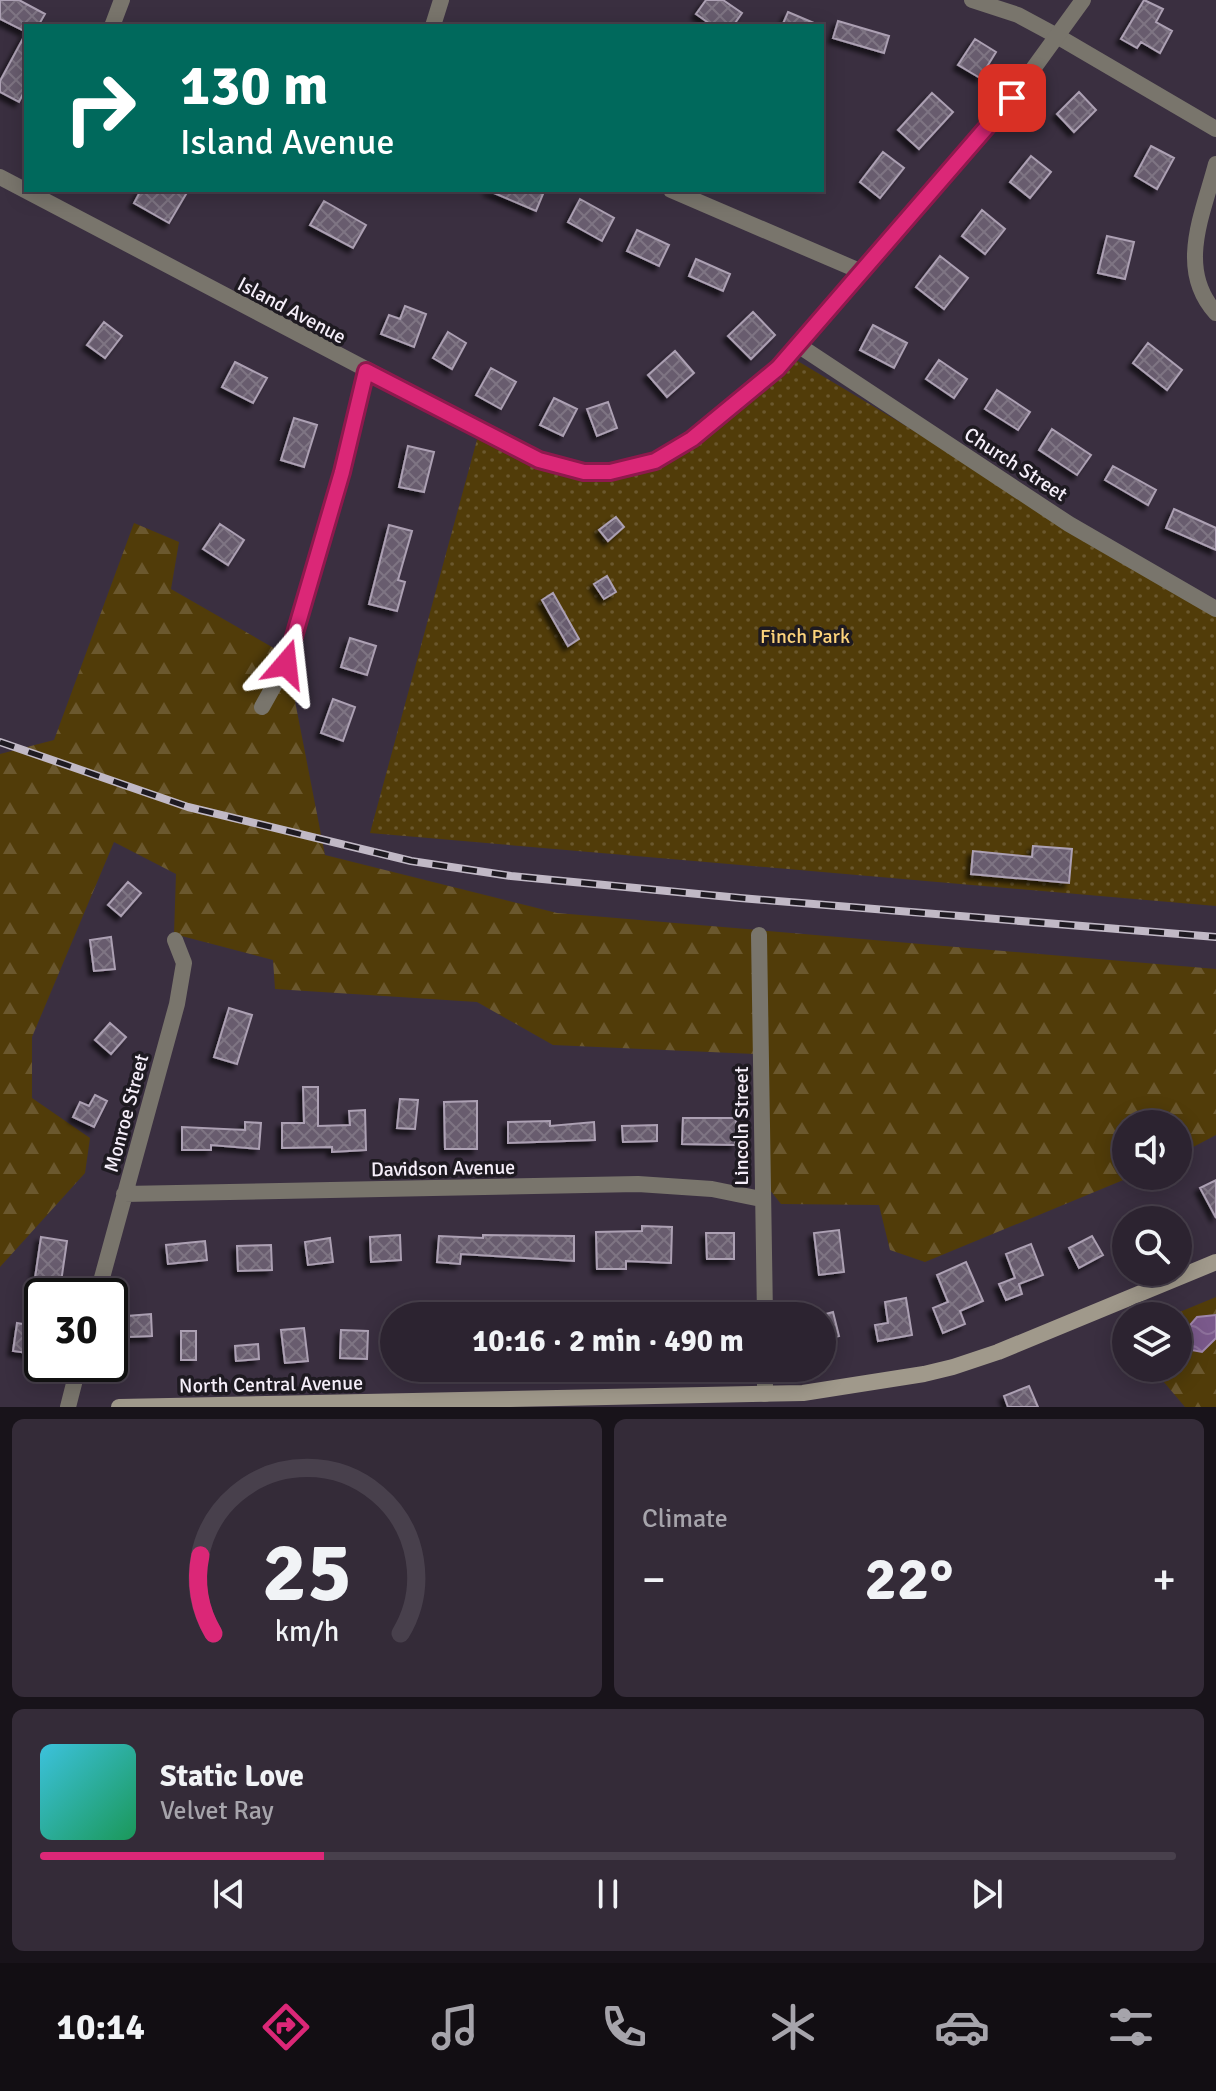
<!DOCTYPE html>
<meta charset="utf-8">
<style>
body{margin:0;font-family:Signika,sans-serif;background:#342b38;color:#f1f3f6;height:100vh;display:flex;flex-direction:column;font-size:30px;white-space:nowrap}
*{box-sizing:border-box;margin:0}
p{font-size:26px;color:#a6a4ab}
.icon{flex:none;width:44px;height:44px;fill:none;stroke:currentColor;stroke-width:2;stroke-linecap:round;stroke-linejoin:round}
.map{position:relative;height:1407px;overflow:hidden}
.panel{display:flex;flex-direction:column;gap:12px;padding:12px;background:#18131a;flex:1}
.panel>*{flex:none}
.banner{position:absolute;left:24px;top:24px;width:800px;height:168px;border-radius:0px;box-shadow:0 4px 20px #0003,0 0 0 2px #48404c;background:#00695c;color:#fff;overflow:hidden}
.controls{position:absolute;left:1112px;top:1110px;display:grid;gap:16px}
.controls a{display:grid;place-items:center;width:80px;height:80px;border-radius:50%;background:#2c2330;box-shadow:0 4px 20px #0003,0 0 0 2px #48404c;font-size:40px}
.speed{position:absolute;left:24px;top:1278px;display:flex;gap:16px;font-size:40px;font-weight:700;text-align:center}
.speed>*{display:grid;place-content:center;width:104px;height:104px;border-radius:50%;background:#2c2330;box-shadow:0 4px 20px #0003,0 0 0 2px #48404c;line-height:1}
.speed .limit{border:4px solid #111;border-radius:12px;background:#fff;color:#111}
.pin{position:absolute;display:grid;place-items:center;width:68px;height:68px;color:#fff;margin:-34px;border-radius:16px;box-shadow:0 4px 12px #0006}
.me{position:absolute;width:88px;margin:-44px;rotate:17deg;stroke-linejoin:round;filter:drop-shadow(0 0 6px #0008)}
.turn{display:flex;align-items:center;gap:28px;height:168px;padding:0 24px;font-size:36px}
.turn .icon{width:104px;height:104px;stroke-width:2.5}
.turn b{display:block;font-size:56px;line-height:68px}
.big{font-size:60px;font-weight:800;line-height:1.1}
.panel .card{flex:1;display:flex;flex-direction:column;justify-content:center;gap:12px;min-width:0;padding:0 28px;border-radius:12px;background:#342b38}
.panel .dial{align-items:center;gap:0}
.dial svg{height:208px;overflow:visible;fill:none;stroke:#48404c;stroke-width:7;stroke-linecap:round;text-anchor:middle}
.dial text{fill:#f1f3f6;stroke:none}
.song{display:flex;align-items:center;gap:24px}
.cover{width:96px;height:96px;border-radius:12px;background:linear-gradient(135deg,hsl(190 70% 55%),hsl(150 70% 35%))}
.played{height:8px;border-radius:4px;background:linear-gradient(90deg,#db2777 25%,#48404c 25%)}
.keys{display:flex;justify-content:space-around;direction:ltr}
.heat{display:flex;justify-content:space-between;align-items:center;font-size:44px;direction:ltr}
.panel .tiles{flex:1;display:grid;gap:12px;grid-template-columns:1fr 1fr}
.card:last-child{grid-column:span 2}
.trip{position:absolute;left:380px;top:1302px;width:456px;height:80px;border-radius:40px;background:#2c2330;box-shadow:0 4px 20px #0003,0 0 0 2px #48404c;font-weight:800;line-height:80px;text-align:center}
.menu{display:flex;height:128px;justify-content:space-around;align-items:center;background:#120e13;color:#a6a4ab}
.menu .icon{width:56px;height:56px}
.menu .active{color:#db2777}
.menu b{font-size:36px;color:#f1f3f6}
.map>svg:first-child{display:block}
.forest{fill:url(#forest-firs)}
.park{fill:url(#park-dots)}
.water{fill:url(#water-waves);stroke:#9f86ac;stroke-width:2}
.building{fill:url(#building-cross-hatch);stroke:#aca0b3;stroke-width:2;filter:url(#shadow)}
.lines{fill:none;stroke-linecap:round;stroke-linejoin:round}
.minor{stroke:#79756c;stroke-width:16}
.tertiary{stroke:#79756c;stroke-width:16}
.secondary{stroke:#a0998b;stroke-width:16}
.rail-casing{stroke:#c1b9c6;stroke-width:8}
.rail{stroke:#1e1a21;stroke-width:5;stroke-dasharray:15;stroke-linecap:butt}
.route-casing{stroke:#8e194d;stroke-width:20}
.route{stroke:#db2777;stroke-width:14}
.labels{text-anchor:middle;stroke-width:7;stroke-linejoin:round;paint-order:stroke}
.street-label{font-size:20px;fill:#f5eef9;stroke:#1e1a21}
.park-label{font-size:20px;fill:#fcd37c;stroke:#1e1a21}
</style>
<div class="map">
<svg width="1216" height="1407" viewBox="0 0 1216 1407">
<defs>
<pattern id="forest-firs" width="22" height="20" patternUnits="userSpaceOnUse" patternTransform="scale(2)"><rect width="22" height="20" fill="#513c09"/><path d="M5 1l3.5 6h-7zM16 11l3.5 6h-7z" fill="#6b582e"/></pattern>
<pattern id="park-dots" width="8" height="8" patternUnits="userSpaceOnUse" patternTransform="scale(2)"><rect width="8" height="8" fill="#513c09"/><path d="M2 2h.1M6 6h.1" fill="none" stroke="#6b582e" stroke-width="1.8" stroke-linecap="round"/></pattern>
<pattern id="water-waves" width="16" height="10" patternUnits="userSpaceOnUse" patternTransform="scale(2)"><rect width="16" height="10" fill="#7a598b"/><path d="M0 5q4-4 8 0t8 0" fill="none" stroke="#8e719c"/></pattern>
<pattern id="building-cross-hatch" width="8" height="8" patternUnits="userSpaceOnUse" patternTransform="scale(2)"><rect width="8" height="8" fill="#685c6e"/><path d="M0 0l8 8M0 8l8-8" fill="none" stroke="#7e7483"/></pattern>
<filter id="shadow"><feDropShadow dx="-4.5" dy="4.5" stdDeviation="2" flood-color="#0009"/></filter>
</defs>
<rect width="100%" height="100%" fill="#3a2f40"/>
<path class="forest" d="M 134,523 L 179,542 L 171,589 L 286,655 L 325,855 L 557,913 L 1216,969 L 1216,1135 L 1178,1155 L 1178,1124 L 1126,1124 L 1126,1176 L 1133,1176 L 925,1262 L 890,1250 L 879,1205 L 781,1204 L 758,1175 L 755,1054 L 553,1045 L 477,1002 L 275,989 L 273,960 L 174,934 L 176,874 L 114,842 L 32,1037 L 32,1098 L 90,1138 L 85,1173 L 0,1267 L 0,754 L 54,740 Z
M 1216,1297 L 1216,1407 L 1185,1407 L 1152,1368 L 1178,1368 L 1178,1316 L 1170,1316 Z"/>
<path class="park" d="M 791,357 L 1216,612 L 1216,906 L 370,833 L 478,436 L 544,464 L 646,462 Z"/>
<path class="water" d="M 1216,1315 L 1216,1338 L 1202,1352 L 1186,1349 L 1184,1332 L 1197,1317 Z"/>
<path class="building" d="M 0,0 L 19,0 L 45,14 L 38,26 L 26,26 L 26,32 L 0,19 Z
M 706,0 L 723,0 L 742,13 L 733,26 L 713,26 L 696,14 Z
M 1144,0 L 1163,9 L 1156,22 L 1172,31 L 1160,53 L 1141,42 L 1137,48 L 1121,39 Z
M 788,12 L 821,26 L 782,26 Z
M 838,21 L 889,36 L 884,53 L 833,38 Z
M 26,33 L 26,88 L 19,102 L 0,92 L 0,81 Z
M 975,39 L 996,52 L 980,78 L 958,65 Z
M 1079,92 L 1096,110 L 1074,132 L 1057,114 Z
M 932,93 L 953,112 L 919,149 L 898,130 Z
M 1151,146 L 1174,158 L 1157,189 L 1135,176 Z
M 883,152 L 904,168 L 880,198 L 860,182 Z
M 1031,156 L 1051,172 L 1030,198 L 1010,182 Z
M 141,190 L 179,190 L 186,194 L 169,223 L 134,203 Z
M 487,190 L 533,190 L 543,194 L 536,211 Z
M 580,199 L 614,218 L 602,241 L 568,222 Z
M 324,201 L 366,225 L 353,248 L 310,225 Z
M 982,210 L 1005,229 L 985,254 L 962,236 Z
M 637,230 L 669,245 L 659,266 L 627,251 Z
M 1107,236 L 1134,242 L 1125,279 L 1098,273 Z
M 940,256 L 968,278 L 944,309 L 916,287 Z
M 696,259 L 730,274 L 723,291 L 689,276 Z
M 405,306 L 426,314 L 414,347 L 381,334 L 389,315 L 400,319 Z
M 753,312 L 775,335 L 751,359 L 728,336 Z
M 104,322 L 122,336 L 105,358 L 87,345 Z
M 873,325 L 907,343 L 894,368 L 860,350 Z
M 448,332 L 466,343 L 452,369 L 433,358 Z
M 1148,343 L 1182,370 L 1167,390 L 1133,363 Z
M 675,351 L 694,373 L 667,397 L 648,375 Z
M 939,360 L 967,379 L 954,398 L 926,379 Z
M 235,362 L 267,378 L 253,403 L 222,387 Z
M 491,368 L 516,382 L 501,409 L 476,395 Z
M 997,390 L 1030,412 L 1018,430 L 985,409 Z
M 554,398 L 577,409 L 563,436 L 540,425 Z
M 608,402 L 617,428 L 597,436 L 587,409 Z
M 294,418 L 317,425 L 304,467 L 281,460 Z
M 1052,429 L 1091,455 L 1077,475 L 1039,450 Z
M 408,446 L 434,452 L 424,492 L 399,487 Z
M 1113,466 L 1156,490 L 1148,505 L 1105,480 Z
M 1174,509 L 1216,528 L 1216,550 L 1166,528 Z
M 616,517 L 624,527 L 608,541 L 599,530 Z
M 220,524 L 244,540 L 228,565 L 203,549 Z
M 389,525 L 412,531 L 398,580 L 405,582 L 397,611 L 369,604 Z
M 607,576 L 616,592 L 604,599 L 594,584 Z
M 553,593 L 579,639 L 568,646 L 542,600 Z
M 350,638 L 376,646 L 367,675 L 341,667 Z
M 333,699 L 355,707 L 343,741 L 321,733 Z
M 1033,846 L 1072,849 L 1069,883 L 971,874 L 973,851 L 1032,857 Z
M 128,882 L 141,893 L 121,916 L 108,905 Z
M 111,937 L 115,969 L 94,971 L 90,940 Z
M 229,1008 L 252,1015 L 237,1064 L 214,1057 Z
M 110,1023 L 126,1037 L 111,1054 L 95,1040 Z
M 303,1087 L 318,1087 L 318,1126 L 350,1125 L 349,1111 L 365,1110 L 366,1150 L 332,1152 L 332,1147 L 282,1148 L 282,1123 L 304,1123 Z
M 95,1095 L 107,1101 L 94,1127 L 73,1117 L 80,1102 L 89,1106 Z
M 400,1099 L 418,1100 L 415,1129 L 397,1128 Z
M 477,1101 L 477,1149 L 445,1149 L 444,1102 Z
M 683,1118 L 736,1118 L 735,1145 L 682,1144 Z
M 550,1121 L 550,1126 L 594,1122 L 595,1140 L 508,1143 L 508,1122 Z
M 245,1122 L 261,1123 L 259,1149 L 211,1145 L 211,1150 L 182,1150 L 182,1127 L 245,1130 Z
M 657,1125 L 657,1141 L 623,1142 L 622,1126 Z
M 1216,1180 L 1216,1218 L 1200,1188 Z
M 642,1226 L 672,1227 L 671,1263 L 626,1261 L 626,1269 L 597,1269 L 596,1232 L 642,1231 Z
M 839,1230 L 844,1272 L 819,1275 L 814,1233 Z
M 706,1233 L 734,1233 L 734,1259 L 707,1259 Z
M 400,1235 L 401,1260 L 371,1262 L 370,1237 Z
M 483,1235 L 574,1236 L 574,1261 L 461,1254 L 460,1264 L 437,1262 L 439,1236 L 483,1238 Z
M 1092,1236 L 1103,1255 L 1079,1268 L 1069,1248 Z
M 41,1237 L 67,1241 L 61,1282 L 35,1278 Z
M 330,1238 L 333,1262 L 308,1265 L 305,1242 Z
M 205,1241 L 207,1260 L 168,1264 L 166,1245 Z
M 1031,1244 L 1043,1275 L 1019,1284 L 1022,1294 L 1006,1300 L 999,1284 L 1015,1278 L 1006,1254 Z
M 271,1245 L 272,1270 L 238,1271 L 237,1246 Z
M 966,1262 L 983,1301 L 960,1311 L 965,1324 L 943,1333 L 933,1308 L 948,1302 L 937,1275 Z
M 906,1298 L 912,1335 L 878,1341 L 875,1325 L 888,1323 L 885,1302 Z
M 833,1312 L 839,1336 L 822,1341 L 822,1315 Z
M 151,1314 L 152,1336 L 128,1337 L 127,1316 Z
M 17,1323 L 42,1327 L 42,1355 L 13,1351 Z
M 304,1328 L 308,1361 L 285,1363 L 281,1330 Z
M 341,1330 L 368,1331 L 367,1359 L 340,1358 Z
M 181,1331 L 196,1331 L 196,1360 L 181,1360 Z
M 258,1344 L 259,1359 L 236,1361 L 235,1346 Z
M 1029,1386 L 1038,1407 L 1008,1407 L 1004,1396 Z"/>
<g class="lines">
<path class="minor" d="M 972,0 L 1018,15 L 1057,36 L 1216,129
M 112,26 L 122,0
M 433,26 L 441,0
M 1216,164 C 1203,214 1176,269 1216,313
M 671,190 L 862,272
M 262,707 L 286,664 L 342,472 L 366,371
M 759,935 L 765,1316
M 124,1194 L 638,1184 L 712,1189 L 761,1199
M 97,1296 L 177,1004 L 184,963 L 175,940
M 765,1368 L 765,1394
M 68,1407 L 79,1364"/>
<path class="tertiary" d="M 0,177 L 539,460 L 584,472 L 610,472 L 655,461 L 692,439 L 778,368 L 1012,98 L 1083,0
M 798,345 L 1069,524 L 1216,609"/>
<path class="secondary" d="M 119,1407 L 803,1393 L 924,1374 L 953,1367 L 998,1352 L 1216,1262"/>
<defs>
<path id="rail" d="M 0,742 L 188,807 L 411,861 L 511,876 L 740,898 L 1216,937"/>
</defs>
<use href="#rail" class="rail-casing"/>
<use href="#rail" class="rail"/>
</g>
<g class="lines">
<defs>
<path id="route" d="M 286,664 L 342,472 L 366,371 L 539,460 L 584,472 L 610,472 L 655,461 L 692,439 L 778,368 L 1012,98"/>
</defs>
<use href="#route" class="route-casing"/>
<use href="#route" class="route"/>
</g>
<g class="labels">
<g class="street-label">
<text transform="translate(292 310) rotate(28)" y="7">Island Avenue</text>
<text transform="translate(1016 464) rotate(33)" y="7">Church Street</text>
<text transform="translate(126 1113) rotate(-75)" y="7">Monroe Street</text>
<text transform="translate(741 1126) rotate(-90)" y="7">Lincoln Street</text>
<text transform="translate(443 1168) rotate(-1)" y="7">Davidson Avenue</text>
<text transform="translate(271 1384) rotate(-1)" y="7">North Central Avenue</text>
</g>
<g class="park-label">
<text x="805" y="643">Finch Park</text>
</g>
</g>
</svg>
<div class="controls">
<a><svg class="icon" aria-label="sound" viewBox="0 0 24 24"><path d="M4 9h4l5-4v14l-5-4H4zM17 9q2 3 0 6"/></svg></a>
<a><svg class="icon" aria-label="search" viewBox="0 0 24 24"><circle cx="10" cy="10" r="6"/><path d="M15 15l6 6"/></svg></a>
<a><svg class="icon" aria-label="layers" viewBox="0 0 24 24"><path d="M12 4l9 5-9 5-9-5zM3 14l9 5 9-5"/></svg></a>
</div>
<div class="speed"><div class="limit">30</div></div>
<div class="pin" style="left:1012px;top:98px;background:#d93025"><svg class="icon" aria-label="arrive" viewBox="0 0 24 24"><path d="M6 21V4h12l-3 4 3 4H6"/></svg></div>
<svg class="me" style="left:286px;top:664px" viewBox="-20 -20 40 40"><path d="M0-17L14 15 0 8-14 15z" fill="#db2777" stroke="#fff" stroke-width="4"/></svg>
<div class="trip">10:16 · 2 min · 490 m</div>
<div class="banner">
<div class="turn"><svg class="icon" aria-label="right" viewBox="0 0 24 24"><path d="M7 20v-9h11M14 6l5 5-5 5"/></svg><div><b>130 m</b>Island Avenue</div></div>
</div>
</div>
<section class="panel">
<div class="tiles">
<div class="card dial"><svg viewBox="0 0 100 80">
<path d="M14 69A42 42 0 1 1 86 69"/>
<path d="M14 69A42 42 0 0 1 9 39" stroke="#db2777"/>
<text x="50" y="56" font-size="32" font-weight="700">25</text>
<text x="50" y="72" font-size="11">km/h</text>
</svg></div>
<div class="card"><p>Climate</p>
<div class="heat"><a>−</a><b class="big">22°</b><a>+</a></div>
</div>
<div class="card">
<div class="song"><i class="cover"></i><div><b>Static Love</b><p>Velvet Ray</p></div></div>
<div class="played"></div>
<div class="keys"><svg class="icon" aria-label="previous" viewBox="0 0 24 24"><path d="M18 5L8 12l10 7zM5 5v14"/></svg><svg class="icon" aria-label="pause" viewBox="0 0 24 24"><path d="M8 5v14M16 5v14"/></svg><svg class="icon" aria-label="next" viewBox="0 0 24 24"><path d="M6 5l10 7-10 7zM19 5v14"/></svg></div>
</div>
</div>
</section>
<nav class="menu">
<b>10:14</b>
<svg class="icon active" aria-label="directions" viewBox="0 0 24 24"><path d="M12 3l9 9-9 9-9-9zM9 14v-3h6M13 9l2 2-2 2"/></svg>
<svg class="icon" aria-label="music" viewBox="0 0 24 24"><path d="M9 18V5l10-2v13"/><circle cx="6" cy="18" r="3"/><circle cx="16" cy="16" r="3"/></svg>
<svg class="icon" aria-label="phone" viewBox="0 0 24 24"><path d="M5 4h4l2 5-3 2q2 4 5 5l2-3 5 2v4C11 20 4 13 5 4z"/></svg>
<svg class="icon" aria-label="climate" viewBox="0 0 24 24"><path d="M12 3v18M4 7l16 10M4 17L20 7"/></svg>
<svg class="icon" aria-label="car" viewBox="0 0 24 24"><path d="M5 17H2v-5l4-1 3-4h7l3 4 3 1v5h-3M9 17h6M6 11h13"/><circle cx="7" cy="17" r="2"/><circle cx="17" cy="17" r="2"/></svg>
<svg class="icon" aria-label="filters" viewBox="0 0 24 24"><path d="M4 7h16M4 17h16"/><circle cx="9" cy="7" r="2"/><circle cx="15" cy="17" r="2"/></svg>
</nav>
